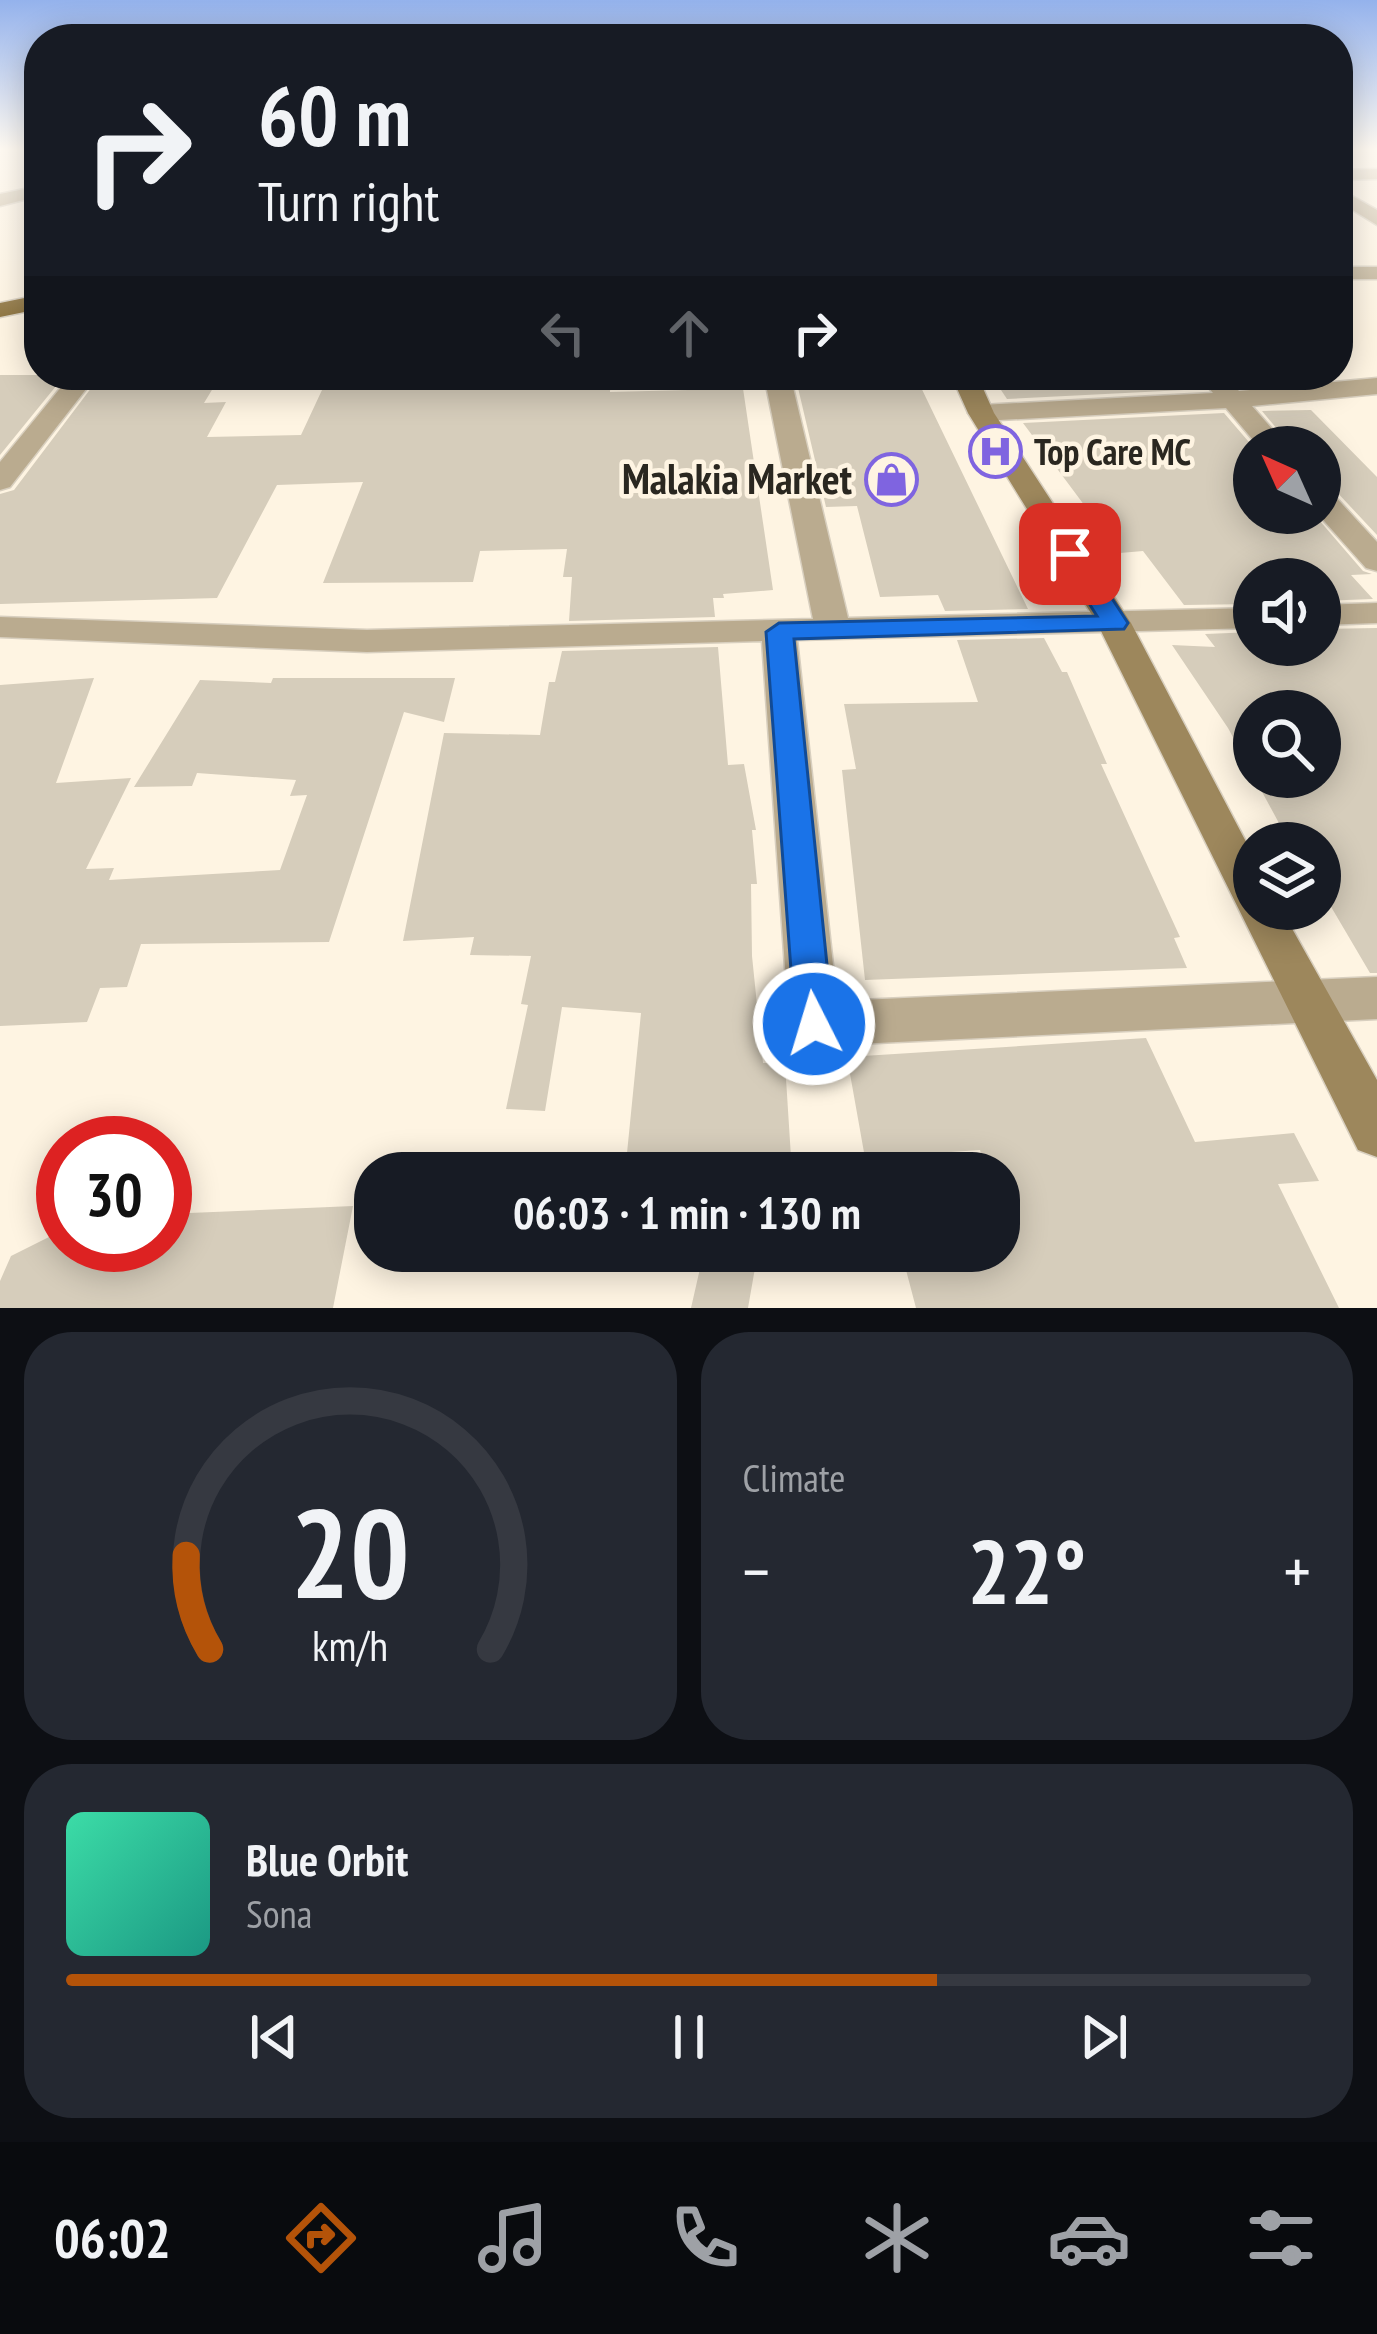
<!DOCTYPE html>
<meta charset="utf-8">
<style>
body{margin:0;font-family:"PT Sans Narrow",sans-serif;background:#242831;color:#f1f3f6;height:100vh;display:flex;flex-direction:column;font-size:45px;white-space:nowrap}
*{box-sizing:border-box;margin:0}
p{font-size:39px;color:#9ea1a6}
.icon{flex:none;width:66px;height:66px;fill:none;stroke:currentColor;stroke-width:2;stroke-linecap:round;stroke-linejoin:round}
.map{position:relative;height:1308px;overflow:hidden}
.panel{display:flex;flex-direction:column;gap:24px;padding:24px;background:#0d0f14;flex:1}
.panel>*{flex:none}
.guide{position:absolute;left:24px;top:24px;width:1329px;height:366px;border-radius:48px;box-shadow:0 6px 30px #0003;background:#171b24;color:#f1f3f6;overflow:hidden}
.needle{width:78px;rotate:315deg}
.tools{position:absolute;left:1233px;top:426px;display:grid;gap:24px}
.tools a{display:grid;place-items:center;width:108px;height:108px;border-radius:50%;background:#171b24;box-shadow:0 6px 30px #0003;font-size:60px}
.speed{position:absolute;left:36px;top:1116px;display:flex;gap:24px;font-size:60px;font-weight:700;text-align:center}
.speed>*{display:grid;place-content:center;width:156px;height:156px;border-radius:50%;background:#171b24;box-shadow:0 6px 30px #0003;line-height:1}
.speed .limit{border:18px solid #d22;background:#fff;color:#111}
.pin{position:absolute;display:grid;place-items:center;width:102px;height:102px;color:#fff;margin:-51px;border-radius:24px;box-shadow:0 6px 18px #0006}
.me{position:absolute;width:132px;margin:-66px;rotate:355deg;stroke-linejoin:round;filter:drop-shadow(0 0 9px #0008)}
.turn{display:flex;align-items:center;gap:42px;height:252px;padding:0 36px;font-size:54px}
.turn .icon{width:156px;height:156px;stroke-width:2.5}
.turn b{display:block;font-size:84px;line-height:102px}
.lanes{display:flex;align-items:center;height:114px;padding:0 36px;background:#0003;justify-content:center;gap:60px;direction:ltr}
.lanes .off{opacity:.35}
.big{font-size:90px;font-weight:700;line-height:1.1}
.panel .tile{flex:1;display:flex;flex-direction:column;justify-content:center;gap:18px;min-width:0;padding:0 42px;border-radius:48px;background:#242831}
.panel .dial{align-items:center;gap:0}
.dial svg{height:312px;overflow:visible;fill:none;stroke:#363941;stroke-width:7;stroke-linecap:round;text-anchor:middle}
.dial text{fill:#f1f3f6;stroke:none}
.song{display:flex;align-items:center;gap:36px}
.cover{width:144px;height:144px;border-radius:18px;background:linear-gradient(135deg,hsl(160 70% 55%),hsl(170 70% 35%))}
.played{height:12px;border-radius:6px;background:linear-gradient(90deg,#b45309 70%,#363941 70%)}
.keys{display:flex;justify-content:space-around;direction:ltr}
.heat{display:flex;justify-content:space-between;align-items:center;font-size:66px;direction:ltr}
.panel .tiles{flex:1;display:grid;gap:24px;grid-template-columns:1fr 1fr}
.tile:last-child{grid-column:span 2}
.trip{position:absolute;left:354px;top:1152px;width:666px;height:120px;border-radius:48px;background:#171b24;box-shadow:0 6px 30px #0003;font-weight:700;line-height:120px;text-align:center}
.menu{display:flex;height:192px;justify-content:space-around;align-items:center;background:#090b0e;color:#9ea1a6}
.menu .icon{width:84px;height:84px}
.menu .selected{color:#b45309}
.menu b{font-size:54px;color:#f1f3f6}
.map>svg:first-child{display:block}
.building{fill:#d6cdbb}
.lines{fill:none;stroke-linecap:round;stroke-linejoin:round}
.street-casing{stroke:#d8cfbf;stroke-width:3}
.secondary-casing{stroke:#d8cfbf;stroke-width:3}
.primary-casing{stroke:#d8cfbf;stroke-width:3}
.street{fill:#baab8f;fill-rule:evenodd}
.secondary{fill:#9d875c;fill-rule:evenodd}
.primary{fill:#886d36;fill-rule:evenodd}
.route{fill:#1a73e8;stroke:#114b97;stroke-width:3}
.labels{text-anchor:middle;stroke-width:9;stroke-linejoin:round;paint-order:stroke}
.far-poi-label{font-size:36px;font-weight:bold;fill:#2a2720;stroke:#fef4e2;text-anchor:start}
.poi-label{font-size:42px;font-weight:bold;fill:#2a2720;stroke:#fef4e2;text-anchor:end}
</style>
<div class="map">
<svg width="1377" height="1308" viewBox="0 0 1377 1308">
<rect width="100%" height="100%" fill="#fef4e2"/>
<path class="building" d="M 0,375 L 65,375 L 0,455 Z
M 101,375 L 221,375 L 204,403 L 226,402 L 207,437 L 301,435 L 329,375 L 611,375 L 610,392 L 688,390 L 690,375 L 741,375 L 773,590 L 723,594 L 724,598 L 713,598 L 715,617 L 569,621 L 572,577 L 563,577 L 567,549 L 480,551 L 473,582 L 323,583 L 363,482 L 277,485 L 217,598 L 0,604 L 0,494 L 14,490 Z
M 795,375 L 915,375 L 1028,609 L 945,611 L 938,595 L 880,597 L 857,506 L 826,507 Z
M 991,375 L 1156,375 L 1160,380 L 1196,379 L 1204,389 L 1007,399 Z
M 1311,410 L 1377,477 L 1377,535 L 1334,489 L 1320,485 L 1320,447 L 1292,447 L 1262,411 Z
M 1224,413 L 1254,448 L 1254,513 L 1313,513 L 1363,571 L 1372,574 L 1351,575 L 1373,599 L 1320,601 L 1320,579 L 1254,579 L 1254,604 L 1184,605 L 1143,551 L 1120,553 L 1023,423 Z
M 1377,628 L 1377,973 L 1370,973 L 1320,888 L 1320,843 L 1287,838 L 1254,777 L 1320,777 L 1320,711 L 1254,711 L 1254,776 L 1228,728 L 1172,645 L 1215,647 L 1205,634 L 1254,632 L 1254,645 L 1320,645 L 1320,629 Z
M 1044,638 L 1062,672 L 1067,672 L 1107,764 L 1101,764 L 1180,937 L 1174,938 L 1187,968 L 865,980 L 842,770 L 856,769 L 844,704 L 978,702 L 957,640 Z
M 718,647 L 728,765 L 744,764 L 756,830 L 752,830 L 757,884 L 751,884 L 752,956 L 763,1063 L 785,1063 L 792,1173 L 625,1173 L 641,1013 L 562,1007 L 545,1111 L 506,1109 L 528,1005 L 521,1004 L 531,956 L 470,955 L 474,937 L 403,941 L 444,733 L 540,735 L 549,682 L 555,682 L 562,651 Z
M 94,678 L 56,783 L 131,778 L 86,869 L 114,868 L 109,880 L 280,870 L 307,795 L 290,796 L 296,780 L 197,773 L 192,786 L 134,787 L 200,680 L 271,683 L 273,678 L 455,678 L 444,722 L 404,712 L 329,942 L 141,944 L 127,987 L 100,988 L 87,1022 L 0,1026 L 0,685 Z
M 1146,1038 L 1195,1142 L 1294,1133 L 1319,1181 L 1278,1184 L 1339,1308 L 916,1308 L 901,1251 L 999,1251 L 999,1163 L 984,1164 L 980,1150 L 865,1158 L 847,1057 Z
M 353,1206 L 333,1308 L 0,1308 L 0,1281 L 11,1256 L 63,1230 L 63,1245 L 165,1245 L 165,1214 Z
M 704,1251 L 758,1251 L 748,1308 L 691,1308 Z"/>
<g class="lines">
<defs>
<path id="street" d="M 1377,169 L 1377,179 L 1338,180 L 1338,170 Z
M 39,186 L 39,196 L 0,206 L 0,194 Z
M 1338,188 L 1377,210 L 1377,225 L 1338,201 Z
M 1338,267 L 1377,267 L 1377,279 L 1338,279 Z
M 71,375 L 97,375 L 10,487 L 0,490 L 0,462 Z
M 764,375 L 790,375 L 848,618 L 1254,608 L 1254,628 L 797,640 L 837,1001 L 1377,977 L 1377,1019 L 814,1046 L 796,1039 L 789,1024 L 762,641 L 367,652 L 0,637 L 0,617 L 367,630 L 813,619 Z
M 1198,375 L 1225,375 L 1239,391 L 1377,378 L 1377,394 L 1252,406 L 1288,447 L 1259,447 L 1226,408 L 981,421 L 968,413 L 981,405 L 1213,393 Z
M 1320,489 L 1331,492 L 1377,542 L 1377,571 L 1366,568 L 1317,513 Z
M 1377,603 L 1377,623 L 1320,625 L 1320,605 Z"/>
<path id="secondary" d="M 951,375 L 977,375 L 994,413 L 1131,623 L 1254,857 L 1254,909 L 1281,909 L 1377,1080 L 1377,1157 L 1358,1150 L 1097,623 L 968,413 Z"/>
<path id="primary" d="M 39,295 L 39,309 L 0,317 L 0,303 Z"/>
</defs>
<use href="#street" class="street-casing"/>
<use href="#secondary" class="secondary-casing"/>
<use href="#primary" class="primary-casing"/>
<use href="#street" class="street"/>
<use href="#secondary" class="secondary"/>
<use href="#primary" class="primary"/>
</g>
<linearGradient id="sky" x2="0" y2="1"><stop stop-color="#94b2ec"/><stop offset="0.45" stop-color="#fffaf2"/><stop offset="1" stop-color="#fffaf2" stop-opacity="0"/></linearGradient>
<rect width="1377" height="331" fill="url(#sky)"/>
<path class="route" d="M 1070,546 L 1079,548 L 1128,623 L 1124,629 L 794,639 L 833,1024 L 828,1035 L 814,1040 L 801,1035 L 795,1024 L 766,632 L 779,623 L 1097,616 L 1058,554 Z"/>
<defs>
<symbol id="hospital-ring" viewBox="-11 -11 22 22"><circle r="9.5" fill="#fef4e2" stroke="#7f64e0" stroke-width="1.5"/><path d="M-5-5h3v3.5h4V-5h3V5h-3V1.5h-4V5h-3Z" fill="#7f64e0"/></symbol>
<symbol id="shop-ring" viewBox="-11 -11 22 22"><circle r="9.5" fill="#fef4e2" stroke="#7f64e0" stroke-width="1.5"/><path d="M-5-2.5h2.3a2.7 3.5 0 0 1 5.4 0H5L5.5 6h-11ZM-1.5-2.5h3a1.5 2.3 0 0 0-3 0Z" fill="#7f64e0"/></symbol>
</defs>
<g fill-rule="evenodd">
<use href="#hospital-ring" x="966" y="422" width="59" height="59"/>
<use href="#shop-ring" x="862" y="450" width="59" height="59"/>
</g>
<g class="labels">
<g class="far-poi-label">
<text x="1034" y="465">Top Care MC</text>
</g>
<g class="poi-label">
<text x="852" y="494">Malakia Market</text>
</g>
</g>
</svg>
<div class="tools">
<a><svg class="needle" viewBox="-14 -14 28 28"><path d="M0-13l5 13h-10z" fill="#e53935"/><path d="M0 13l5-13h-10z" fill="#9ea1a6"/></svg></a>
<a><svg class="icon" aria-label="sound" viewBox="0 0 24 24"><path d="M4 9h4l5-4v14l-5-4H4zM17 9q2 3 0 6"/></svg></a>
<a><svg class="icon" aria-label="search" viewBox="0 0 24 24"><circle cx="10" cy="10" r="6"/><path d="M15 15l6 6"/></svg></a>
<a><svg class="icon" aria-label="layers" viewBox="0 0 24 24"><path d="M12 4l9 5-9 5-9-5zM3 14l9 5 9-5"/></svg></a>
</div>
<div class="speed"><div class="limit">30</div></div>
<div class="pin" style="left:1070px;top:554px;background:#d93025"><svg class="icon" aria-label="arrive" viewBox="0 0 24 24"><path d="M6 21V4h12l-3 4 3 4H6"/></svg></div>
<svg class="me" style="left:814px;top:1024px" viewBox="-20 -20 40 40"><circle r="17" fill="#1a73e8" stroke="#fff" stroke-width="3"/><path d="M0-11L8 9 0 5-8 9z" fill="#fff"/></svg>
<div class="trip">06:03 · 1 min · 130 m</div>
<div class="guide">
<div class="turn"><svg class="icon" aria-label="right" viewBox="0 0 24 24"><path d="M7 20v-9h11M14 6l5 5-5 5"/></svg><div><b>60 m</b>Turn right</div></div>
<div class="lanes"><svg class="icon off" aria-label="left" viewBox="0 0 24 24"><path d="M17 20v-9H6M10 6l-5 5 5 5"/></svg><svg class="icon off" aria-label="ahead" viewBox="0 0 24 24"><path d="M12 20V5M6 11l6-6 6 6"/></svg><svg class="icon" aria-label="right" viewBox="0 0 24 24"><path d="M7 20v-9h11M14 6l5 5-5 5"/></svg></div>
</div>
</div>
<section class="panel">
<div class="tiles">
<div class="tile dial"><svg viewBox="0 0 100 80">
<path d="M14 69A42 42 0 1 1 86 69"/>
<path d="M14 69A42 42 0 0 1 8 45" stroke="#b45309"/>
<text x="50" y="56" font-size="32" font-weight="700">20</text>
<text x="50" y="72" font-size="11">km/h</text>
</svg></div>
<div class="tile"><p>Climate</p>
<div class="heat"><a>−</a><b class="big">22°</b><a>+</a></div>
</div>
<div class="tile">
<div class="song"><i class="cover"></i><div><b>Blue Orbit</b><p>Sona</p></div></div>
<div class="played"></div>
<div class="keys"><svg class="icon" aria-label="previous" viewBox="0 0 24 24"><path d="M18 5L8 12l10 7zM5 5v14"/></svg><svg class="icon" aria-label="pause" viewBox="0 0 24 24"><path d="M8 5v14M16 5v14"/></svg><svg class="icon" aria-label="next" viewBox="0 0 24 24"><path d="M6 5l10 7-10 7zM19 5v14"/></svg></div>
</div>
</div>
</section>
<nav class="menu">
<b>06:02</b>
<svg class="icon selected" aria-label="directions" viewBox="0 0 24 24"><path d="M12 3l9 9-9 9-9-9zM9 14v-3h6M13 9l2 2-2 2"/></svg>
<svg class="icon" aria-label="music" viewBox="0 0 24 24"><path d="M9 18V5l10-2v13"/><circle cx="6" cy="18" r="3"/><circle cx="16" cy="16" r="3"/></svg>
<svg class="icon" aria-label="phone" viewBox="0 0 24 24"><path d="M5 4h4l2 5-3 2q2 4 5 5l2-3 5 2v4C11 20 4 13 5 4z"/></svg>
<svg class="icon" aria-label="climate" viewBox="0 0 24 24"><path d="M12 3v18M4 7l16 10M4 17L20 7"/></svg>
<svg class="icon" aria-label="car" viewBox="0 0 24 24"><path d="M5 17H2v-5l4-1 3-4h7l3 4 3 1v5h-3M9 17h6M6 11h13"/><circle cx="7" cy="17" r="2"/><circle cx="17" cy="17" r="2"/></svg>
<svg class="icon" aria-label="filters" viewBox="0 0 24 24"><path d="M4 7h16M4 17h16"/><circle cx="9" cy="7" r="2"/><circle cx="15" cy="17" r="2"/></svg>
</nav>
